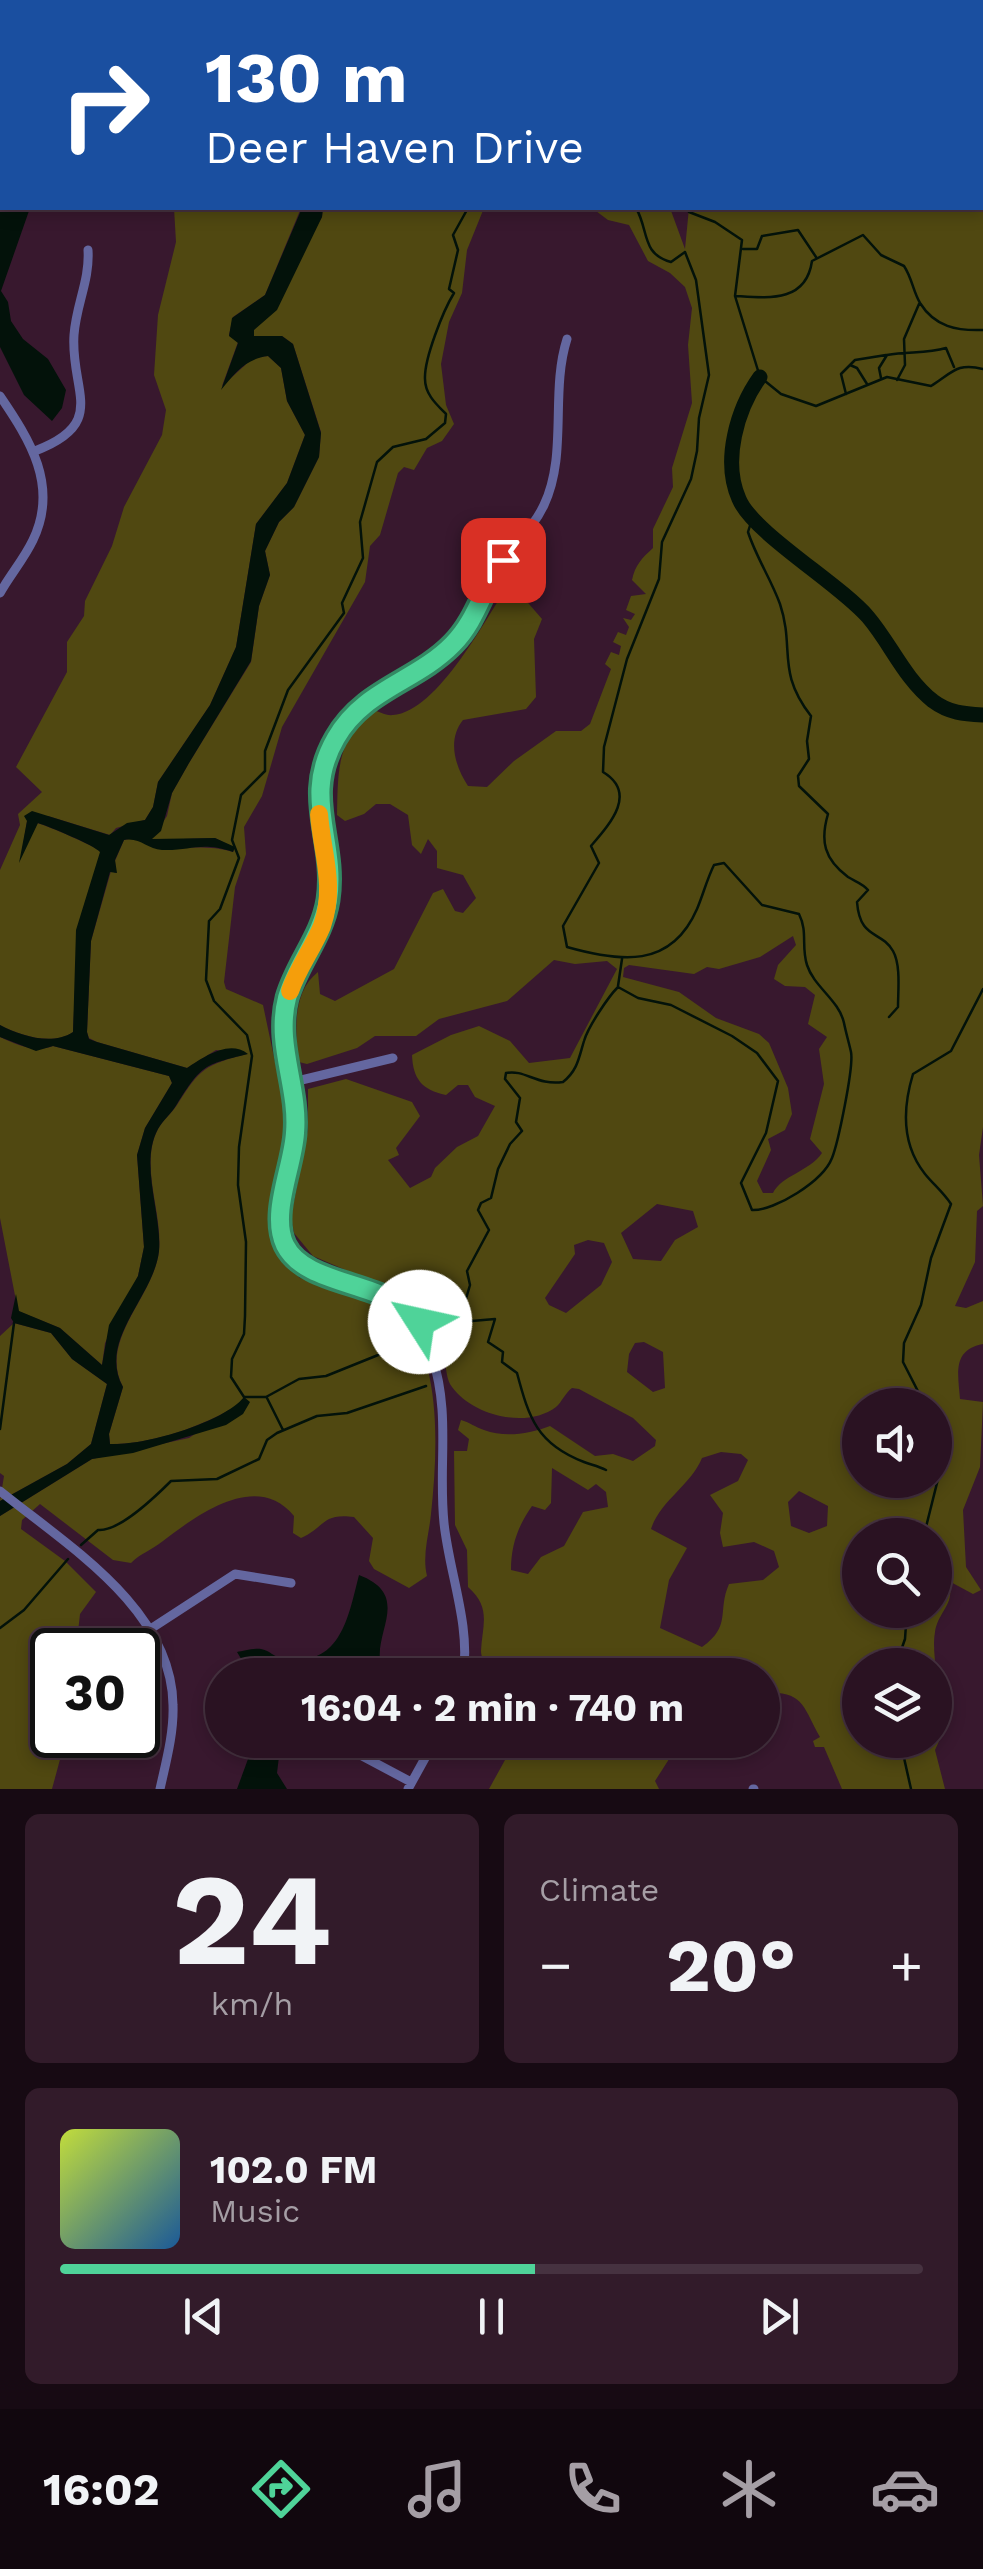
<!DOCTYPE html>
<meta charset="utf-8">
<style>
body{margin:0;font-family:"Work Sans",sans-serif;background:#321b2a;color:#f1f3f6;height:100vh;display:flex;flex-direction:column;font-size:38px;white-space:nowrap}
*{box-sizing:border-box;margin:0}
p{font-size:32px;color:#a59ea5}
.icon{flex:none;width:55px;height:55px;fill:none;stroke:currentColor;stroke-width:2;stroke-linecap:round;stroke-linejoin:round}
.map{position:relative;height:1789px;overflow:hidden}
.drawer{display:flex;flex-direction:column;gap:25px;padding:25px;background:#170a13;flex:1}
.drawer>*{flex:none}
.banner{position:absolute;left:0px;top:0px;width:985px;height:210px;box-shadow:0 5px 15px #0003,0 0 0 2px #463240;background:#1a4fa0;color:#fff;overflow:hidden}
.buttons{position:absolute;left:842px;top:1388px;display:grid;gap:20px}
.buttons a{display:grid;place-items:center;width:110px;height:110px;border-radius:50%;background:#2a1222;box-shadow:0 5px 15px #0003,0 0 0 2px #463240;font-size:50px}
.speed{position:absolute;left:30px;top:1628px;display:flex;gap:20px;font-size:50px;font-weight:700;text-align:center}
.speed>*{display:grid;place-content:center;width:130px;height:130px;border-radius:50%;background:#2a1222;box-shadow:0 5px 15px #0003,0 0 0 2px #463240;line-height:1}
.speed .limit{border:5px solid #111;border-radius:15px;background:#fff;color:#111}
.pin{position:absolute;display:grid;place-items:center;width:85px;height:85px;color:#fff;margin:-42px;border-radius:20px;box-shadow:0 5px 15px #0006}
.me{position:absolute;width:110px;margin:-55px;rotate:305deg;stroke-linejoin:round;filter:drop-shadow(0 0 8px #0008)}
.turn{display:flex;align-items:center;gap:35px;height:210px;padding:0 40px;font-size:45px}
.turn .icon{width:130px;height:130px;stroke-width:2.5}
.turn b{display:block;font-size:70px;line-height:85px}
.big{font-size:75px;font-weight:700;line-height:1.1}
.drawer .card{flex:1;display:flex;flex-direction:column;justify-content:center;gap:15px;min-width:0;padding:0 35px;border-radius:15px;background:#321b2a}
.drawer .dial{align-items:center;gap:0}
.dial b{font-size:130px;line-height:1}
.song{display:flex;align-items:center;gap:30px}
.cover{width:120px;height:120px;border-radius:15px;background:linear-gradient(135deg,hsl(70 70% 55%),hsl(210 70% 35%))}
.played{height:10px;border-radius:5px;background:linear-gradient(90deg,#4fd399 55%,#463240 55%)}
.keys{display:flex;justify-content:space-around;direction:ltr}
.heat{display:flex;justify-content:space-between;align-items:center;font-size:55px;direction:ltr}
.drawer .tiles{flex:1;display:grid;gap:25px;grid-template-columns:1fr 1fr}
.card:last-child{grid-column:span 2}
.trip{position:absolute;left:205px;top:1658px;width:575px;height:100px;border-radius:50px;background:#2a1222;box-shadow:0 5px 15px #0003,0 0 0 2px #463240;font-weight:700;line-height:100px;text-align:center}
.tab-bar{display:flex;height:160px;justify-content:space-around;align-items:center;background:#11070e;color:#a59ea5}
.tab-bar .icon{width:70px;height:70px}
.tab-bar .active{color:#4fd399}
.tab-bar b{font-size:45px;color:#f1f3f6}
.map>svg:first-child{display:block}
.green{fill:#504811;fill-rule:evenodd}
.water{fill:#03120a}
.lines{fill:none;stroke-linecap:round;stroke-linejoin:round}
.stream{stroke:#03120a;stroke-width:2.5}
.river{stroke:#03120a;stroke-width:15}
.minor{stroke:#6467a0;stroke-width:9}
.route-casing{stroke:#338963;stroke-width:25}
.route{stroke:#4fd399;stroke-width:18}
.slow{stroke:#f59e0b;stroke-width:18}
</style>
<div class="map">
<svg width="983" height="1789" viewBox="0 0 983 1789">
<rect width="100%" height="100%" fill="#38182e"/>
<path class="green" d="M 983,21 L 983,1127 L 979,1155 L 983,1206 L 977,1211 L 975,1262 L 955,1306 L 966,1308 L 983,1301 L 983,1344 C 952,1350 958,1373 960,1399 L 983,1402 L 980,1467 L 963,1510 L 966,1567 L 981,1590 L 973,1594 L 947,1580 C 958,1602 938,1611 935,1632 C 932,1648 937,1665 935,1681 L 935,1665 L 860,1665 L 860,1740 L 935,1740 L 935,1702 L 950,1717 L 935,1750 L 945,1789 L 842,1789 L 824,1747 L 815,1747 L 813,1741 L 820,1737 C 803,1707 804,1690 763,1693 L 762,1675 L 489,1675 C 487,1667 481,1659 481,1651 C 482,1626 492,1608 468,1587 L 467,1550 L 455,1525 L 454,1451 L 467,1451 L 469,1439 L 458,1430 L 461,1420 C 469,1422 475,1427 484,1430 C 505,1438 529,1434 550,1426 L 595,1456 L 613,1454 L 633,1461 L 655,1446 L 656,1440 L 633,1418 L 579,1389 L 572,1388 C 565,1393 562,1402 556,1407 C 527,1429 473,1416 452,1387 C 447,1381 447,1372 445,1365 L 437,1361 L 427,1366 C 439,1412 436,1467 431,1514 C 429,1535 422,1555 427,1576 L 409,1588 L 374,1569 L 369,1561 L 373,1538 L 354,1517 C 321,1513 326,1527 301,1538 L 293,1533 L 294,1516 C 257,1470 197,1515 163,1541 C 152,1550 141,1553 131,1563 L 113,1560 L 40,1504 L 22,1520 L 21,1529 L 65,1561 L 96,1592 L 80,1614 L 76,1650 L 52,1650 L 52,1735 L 62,1735 L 65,1741 L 52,1789 L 0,1789 L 0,1516 L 92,1459 L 189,1438 L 238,1405 C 204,1426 150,1445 110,1444 L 109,1434 L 123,1387 C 98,1340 154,1297 159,1251 C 163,1213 139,1165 158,1129 C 163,1120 171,1114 177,1105 C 200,1068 205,1065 247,1054 L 216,1050 L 187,1068 L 97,1042 L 89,1038 L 87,1032 L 91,941 L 111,871 L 116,873 L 115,861 L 124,840 L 135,838 C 165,856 200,841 233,852 L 235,848 L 215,838 L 151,840 L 167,816 L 172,793 L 189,763 L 251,662 L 259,606 L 270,575 L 265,551 L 279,522 L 294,507 L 319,457 L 321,432 L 293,344 L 282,336 L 254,336 L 254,330 L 322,217 L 323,208 L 484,208 L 467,250 L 462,293 L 449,322 L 441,364 L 446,405 L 454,424 L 442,441 L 427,448 L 414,470 L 404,467 L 398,473 L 380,535 L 370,546 L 365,582 L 282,727 L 262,796 L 244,827 L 246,854 L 235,887 L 224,982 L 226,989 L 263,1005 L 287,1119 L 271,1223 L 280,1260 L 300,1278 L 321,1281 L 398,1314 L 424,1354 L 437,1352 L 439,1336 L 411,1298 L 313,1256 L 294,1233 L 291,1217 L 308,1129 L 308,1089 L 346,1079 L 412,1102 L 420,1116 L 396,1148 L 399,1155 L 388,1160 L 410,1188 L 431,1177 L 435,1168 L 457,1147 L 478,1136 L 495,1106 L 475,1097 L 468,1085 L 458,1085 L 446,1095 C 422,1090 413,1079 412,1055 L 451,1035 L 479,1026 L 510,1041 L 529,1063 L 570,1058 L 617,969 L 607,961 L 575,964 L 554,960 L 507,1001 L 439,1019 L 416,1036 L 375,1036 L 357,1048 L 307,1064 L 299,1062 C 295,1032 292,992 318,972 L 320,994 L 335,1001 L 394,969 L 433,893 L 443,889 L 455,911 L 463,913 L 476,898 L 463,875 L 437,868 L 437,851 L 428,839 L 421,854 L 412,845 L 408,815 L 390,804 L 376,804 L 364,814 L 345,821 L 337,815 C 338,768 337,744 371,709 C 378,711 386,716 393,715 C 438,712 487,616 510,582 L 542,619 L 534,639 L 536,697 L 526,709 L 463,720 C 447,740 455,766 468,786 L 487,787 L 514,761 L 556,731 L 581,731 L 590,724 L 611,669 L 605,664 L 611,652 L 619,655 L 621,646 L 613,642 L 618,632 L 626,635 L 629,627 L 623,618 L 631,620 L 635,614 L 626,610 L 631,596 L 646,594 L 632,580 C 635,565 642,558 653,548 L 653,529 L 673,487 L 672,468 L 692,403 L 688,345 L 692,308 L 685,287 L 670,273 L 648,261 L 629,225 L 608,220 L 592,208 L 670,208 L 685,249 L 689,208 L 982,208 ZM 793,936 L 796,945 L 778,965 L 774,979 L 785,986 L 805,987 L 815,995 L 808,1024 L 827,1037 L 819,1049 L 824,1084 L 810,1139 L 822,1153 C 810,1171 781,1176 773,1193 L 763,1193 L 757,1181 L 771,1150 L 768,1139 L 785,1130 L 792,1114 L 788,1088 L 769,1043 L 759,1034 L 716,1018 L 679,992 L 623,977 L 624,968 L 629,965 L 694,974 L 707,967 L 719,969 L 760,957 ZM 657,1204 L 693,1211 L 698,1227 L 675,1240 L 661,1261 L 633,1259 L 621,1233 ZM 588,1240 L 604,1243 L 612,1262 L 601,1285 L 566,1313 L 549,1305 L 545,1298 L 575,1254 L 574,1245 ZM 644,1342 L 663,1352 L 665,1388 L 653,1392 L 627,1372 L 629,1354 L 635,1343 ZM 860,1405 L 935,1405 L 935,1480 L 860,1480 ZM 721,1452 L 741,1454 L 748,1460 L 738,1481 L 710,1495 L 723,1513 L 720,1533 L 723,1547 L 754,1542 L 774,1551 L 779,1567 L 763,1580 L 729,1584 C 717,1611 732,1626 702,1647 L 660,1628 L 669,1580 L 687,1548 L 651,1529 C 660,1501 691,1485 702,1458 ZM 552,1468 L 588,1490 L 596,1484 L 606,1492 L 608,1507 L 583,1512 L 564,1546 L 541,1557 L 528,1574 L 511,1570 C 511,1545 518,1526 532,1506 L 545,1510 L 551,1503 ZM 799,1491 L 828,1506 L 827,1526 L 809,1533 L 791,1526 L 788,1502 ZM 860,1535 L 935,1535 L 935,1610 L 860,1610 Z
M 174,208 L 301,208 L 265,295 L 233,317 L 229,335 L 238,342 L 222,386 L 253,358 L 268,356 L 281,368 L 287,401 L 305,435 L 287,483 L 256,524 L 236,647 L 210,705 L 158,782 L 153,807 L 145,820 L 116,828 L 110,835 L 48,816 L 27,821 L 21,857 L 37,823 C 48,826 95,846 101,852 L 76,968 L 73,1032 C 53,1046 21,1036 0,1025 L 0,870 L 20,825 L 18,814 L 42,792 L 16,767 L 67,672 L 67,642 L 84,616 L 85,601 L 112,546 L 124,507 L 162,435 L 166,410 L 154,375 L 158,315 L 176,242 Z
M 0,1037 C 17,1045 35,1053 53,1046 L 169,1076 L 172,1083 L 145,1128 L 137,1155 L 144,1247 L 138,1276 L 105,1343 L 102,1365 L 60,1328 L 18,1311 L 0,1218 Z
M 14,1323 L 51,1333 L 72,1359 L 107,1384 L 91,1444 L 67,1464 L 0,1501 L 4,1476 L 0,1473 L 0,1336 Z
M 516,1740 L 679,1740 L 680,1742 L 655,1781 L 659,1789 L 489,1789 Z"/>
<path class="water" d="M 0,76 L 2,78 L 2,208 L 30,208 L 1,291 L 8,302 L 11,321 L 23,339 L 48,359 L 66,390 L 62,408 L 52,421 L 24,395 L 0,347 Z
M 302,208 L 323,208 L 322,217 L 277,310 L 254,330 L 254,336 L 282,336 L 293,344 L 321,433 L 319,457 L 294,507 L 279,522 L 265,551 L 270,575 L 259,606 L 251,661 L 189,763 L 172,793 L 161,831 L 152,839 L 215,838 L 235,847 L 233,852 C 200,841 192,851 162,850 C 147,849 140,837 124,840 L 115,860 L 117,873 L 110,872 L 91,941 L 87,1032 L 89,1039 L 97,1042 L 187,1068 C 204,1057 229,1039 248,1054 C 203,1065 202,1065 177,1104 C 172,1113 163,1120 158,1129 C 139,1164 162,1213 159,1251 C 154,1297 97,1340 123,1387 L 109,1434 L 110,1444 C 143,1446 223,1423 244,1397 L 250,1402 L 243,1414 L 226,1425 L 133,1453 L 92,1459 L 0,1516 L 0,1501 L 67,1464 L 91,1444 L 107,1384 L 72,1359 L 51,1333 L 14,1323 L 11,1318 L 16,1294 L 19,1311 L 60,1328 L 102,1365 L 109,1325 L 138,1276 L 144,1247 L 137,1155 L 145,1128 L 172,1083 L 169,1076 L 53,1046 L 36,1051 L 0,1037 L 0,1025 C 21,1036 52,1046 73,1032 L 76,930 L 100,852 C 94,845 50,827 38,823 L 19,863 L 27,821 L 24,816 L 32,811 L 109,835 L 127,823 L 145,820 L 153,807 L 158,782 L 210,705 L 236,647 L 256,524 L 287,483 L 305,435 L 287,401 L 281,368 L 268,356 C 245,359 235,373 221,390 L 238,343 L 229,336 L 232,318 L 265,295 Z
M 359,1575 C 419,1598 362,1641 386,1675 L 251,1675 L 237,1652 C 243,1651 254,1648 261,1649 C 269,1650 274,1657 283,1659 C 341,1668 348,1618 359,1575 Z
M 255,1740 L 281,1740 L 277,1773 L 287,1789 L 237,1789 Z"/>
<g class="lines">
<path class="stream" d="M 694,0 L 698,2
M 982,32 L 983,31
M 689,212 L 715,222 L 742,240 L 735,296 L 760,377 L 781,394 L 816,406 L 887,377 L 931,386 C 952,373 957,362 983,369
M 743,249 L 757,249 L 762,236 L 798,230 L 816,257
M 735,296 C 768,298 806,303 812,261 L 863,235 L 881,255 L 904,266 C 912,278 913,291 920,303 C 935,327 957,331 983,330
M 850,365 L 857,368 L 867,384
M 881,378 L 879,368 L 887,355 C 908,351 926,354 946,348 L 954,367
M 897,380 L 905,365 L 904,339 L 919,304
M 846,394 L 841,374 L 855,360 L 886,355
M 753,516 L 748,532 C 756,557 771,579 780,604 C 795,649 776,671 811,716 L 807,741 L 809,759 L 798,776 L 799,786 L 828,814 C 820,841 824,859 848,877 C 856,882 862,883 868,890 L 857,902 C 860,940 881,930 893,951 C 901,965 898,991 898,1007 L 889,1017
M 618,986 L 622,959
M 460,1322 L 495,1319 L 488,1342 L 503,1352 L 502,1362 L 517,1373 C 529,1418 537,1444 584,1462 C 592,1465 598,1466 606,1470
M 435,1357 L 444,1354 L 446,1336 L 452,1332 L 465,1302 L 470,1285 L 467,1271 L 489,1230 L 478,1210 L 481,1203 L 491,1198 L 498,1169 L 510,1144 L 522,1131 L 516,1122 L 520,1098 L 505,1079 L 506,1073 C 525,1069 537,1086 563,1082 C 578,1070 579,1057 584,1041 C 588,1027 608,997 618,987 L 638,998 L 671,1005 L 732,1036 L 757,1053 L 778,1081 L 766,1133 L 741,1183 L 752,1210 C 775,1211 823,1181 832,1158 C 838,1143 854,1067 851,1052 C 849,1043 846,1033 844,1023 C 839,1000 814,987 807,965 C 801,946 808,932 799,914 L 762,905 L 724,863 L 714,865 C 707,879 703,895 697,909 C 671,969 620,962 567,947 L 563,926 L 599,863 L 591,846 C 610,824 638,793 603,772 L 604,747 L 627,659 L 659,579 L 662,542 L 691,479 L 697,451 L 699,418 L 709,375 L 696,280 L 685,252 L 671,262 C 641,254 649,230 636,208
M 427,1358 L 421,1359 L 413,1347 L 398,1347 L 326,1376 L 299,1379 L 266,1397 L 244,1397 L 231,1377 L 232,1359 L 244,1334 L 245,1316 L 246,1242 L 238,1185 L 239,1147 L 252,1056 L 247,1035 L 214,1001 L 206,980 L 209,921 L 220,909 L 239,858 L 232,840 L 241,795 L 265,771 L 265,751 L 288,690 L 344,613 L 342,603 L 363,558 L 360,522 L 377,462 L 393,447 L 426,439 L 445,423 L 446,414 C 436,404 425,394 425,379 C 424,359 443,311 454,293 L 449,289 L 458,250 L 453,235 L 468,208
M 267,1398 L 283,1430
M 925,1405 L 903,1362 L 904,1343 L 921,1305 L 931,1258 L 951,1204 C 943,1192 933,1184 925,1174 C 901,1144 903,1107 913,1074 L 951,1051 L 983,989
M 0,1429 L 14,1323
M 924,1535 L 942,1463 L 935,1420
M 81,1545 L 98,1530 C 119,1532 155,1497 171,1481 L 217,1479 L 259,1459 L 267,1440 L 277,1433 L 317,1416 L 347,1413 L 426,1386
M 0,1628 L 24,1610 L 68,1559
M 896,1665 L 905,1639 L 907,1610
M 900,1740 L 911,1789"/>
<path class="river" d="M 760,377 C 737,409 722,461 739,499 C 753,533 840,584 868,617 C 891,644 904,678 933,701 C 949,713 964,714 983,715"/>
<path class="minor" d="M 0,396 C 30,440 59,486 33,540 C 24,559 10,575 0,593
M 35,451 C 109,423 70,391 74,335 C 76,305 90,280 88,250
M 289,1083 L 393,1058
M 0,1491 C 68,1546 172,1609 173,1705 C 174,1733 166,1762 160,1789
M 152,1628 L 235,1574 L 291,1583
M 463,1675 C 471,1626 449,1572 444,1523 C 438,1464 451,1415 432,1356 C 427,1341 424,1326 413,1314 C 382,1278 291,1286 281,1233 C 275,1202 293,1165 295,1134 C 299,1087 274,1045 288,997 C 298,962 323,935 328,898 C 337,832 296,795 343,728 C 368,691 408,682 440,655 C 469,632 476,603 494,573 C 509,548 532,531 544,505 C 568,454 550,392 567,339
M 349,1749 L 411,1782
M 408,1789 L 435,1740
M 753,1789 L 754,1789"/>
</g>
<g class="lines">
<defs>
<path id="route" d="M 420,1322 C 389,1280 306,1288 285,1245 C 270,1213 293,1167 295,1133 C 299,1087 275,1045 287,998 C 297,963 322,937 328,900 C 337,840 301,798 336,738 C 364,689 416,682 453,644 C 477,620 483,587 503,560"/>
</defs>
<use href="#route" class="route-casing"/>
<use href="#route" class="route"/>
<path class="slow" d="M 290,991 C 298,968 313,948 322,926 C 336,886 322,853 319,814"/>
</g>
</svg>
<div class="buttons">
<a><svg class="icon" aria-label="sound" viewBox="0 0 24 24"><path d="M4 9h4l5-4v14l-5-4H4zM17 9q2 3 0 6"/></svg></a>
<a><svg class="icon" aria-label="search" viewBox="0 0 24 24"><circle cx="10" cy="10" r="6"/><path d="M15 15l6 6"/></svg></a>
<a><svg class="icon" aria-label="layers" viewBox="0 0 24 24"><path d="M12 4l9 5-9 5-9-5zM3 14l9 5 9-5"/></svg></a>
</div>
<div class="speed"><div class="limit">30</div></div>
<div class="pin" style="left:503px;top:560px;background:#d93025"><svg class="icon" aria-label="arrive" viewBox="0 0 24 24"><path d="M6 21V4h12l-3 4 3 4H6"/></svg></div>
<svg class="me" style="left:420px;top:1322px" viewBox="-20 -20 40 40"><circle r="19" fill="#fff"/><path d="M0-13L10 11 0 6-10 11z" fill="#4fd399"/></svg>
<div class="trip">16:04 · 2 min · 740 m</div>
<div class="banner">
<div class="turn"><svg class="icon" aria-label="right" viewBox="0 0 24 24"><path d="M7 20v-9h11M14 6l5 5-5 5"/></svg><div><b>130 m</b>Deer Haven Drive</div></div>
</div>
</div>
<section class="drawer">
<div class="tiles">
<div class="card dial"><b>24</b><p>km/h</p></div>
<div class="card"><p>Climate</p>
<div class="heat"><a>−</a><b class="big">20°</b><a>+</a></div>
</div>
<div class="card">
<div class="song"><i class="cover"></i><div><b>102.0 FM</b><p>Music</p></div></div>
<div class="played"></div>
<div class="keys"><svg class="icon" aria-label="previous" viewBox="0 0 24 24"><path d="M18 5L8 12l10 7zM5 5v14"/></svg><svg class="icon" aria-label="pause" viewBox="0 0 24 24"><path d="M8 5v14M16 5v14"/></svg><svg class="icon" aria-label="next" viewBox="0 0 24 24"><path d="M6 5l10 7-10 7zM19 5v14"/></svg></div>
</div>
</div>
</section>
<nav class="tab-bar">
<b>16:02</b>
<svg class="icon active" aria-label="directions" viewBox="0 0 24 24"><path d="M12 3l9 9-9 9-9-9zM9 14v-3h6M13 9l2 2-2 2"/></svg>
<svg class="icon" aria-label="music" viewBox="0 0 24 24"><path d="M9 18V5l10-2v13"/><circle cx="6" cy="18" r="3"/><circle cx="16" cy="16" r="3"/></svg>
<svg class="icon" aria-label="phone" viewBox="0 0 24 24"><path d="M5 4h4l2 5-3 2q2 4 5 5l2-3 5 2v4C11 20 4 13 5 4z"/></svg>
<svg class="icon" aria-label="climate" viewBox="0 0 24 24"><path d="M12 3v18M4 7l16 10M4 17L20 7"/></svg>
<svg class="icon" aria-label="car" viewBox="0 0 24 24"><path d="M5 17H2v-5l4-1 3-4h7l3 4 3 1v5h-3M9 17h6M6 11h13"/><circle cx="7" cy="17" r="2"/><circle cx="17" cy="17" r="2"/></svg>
</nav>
